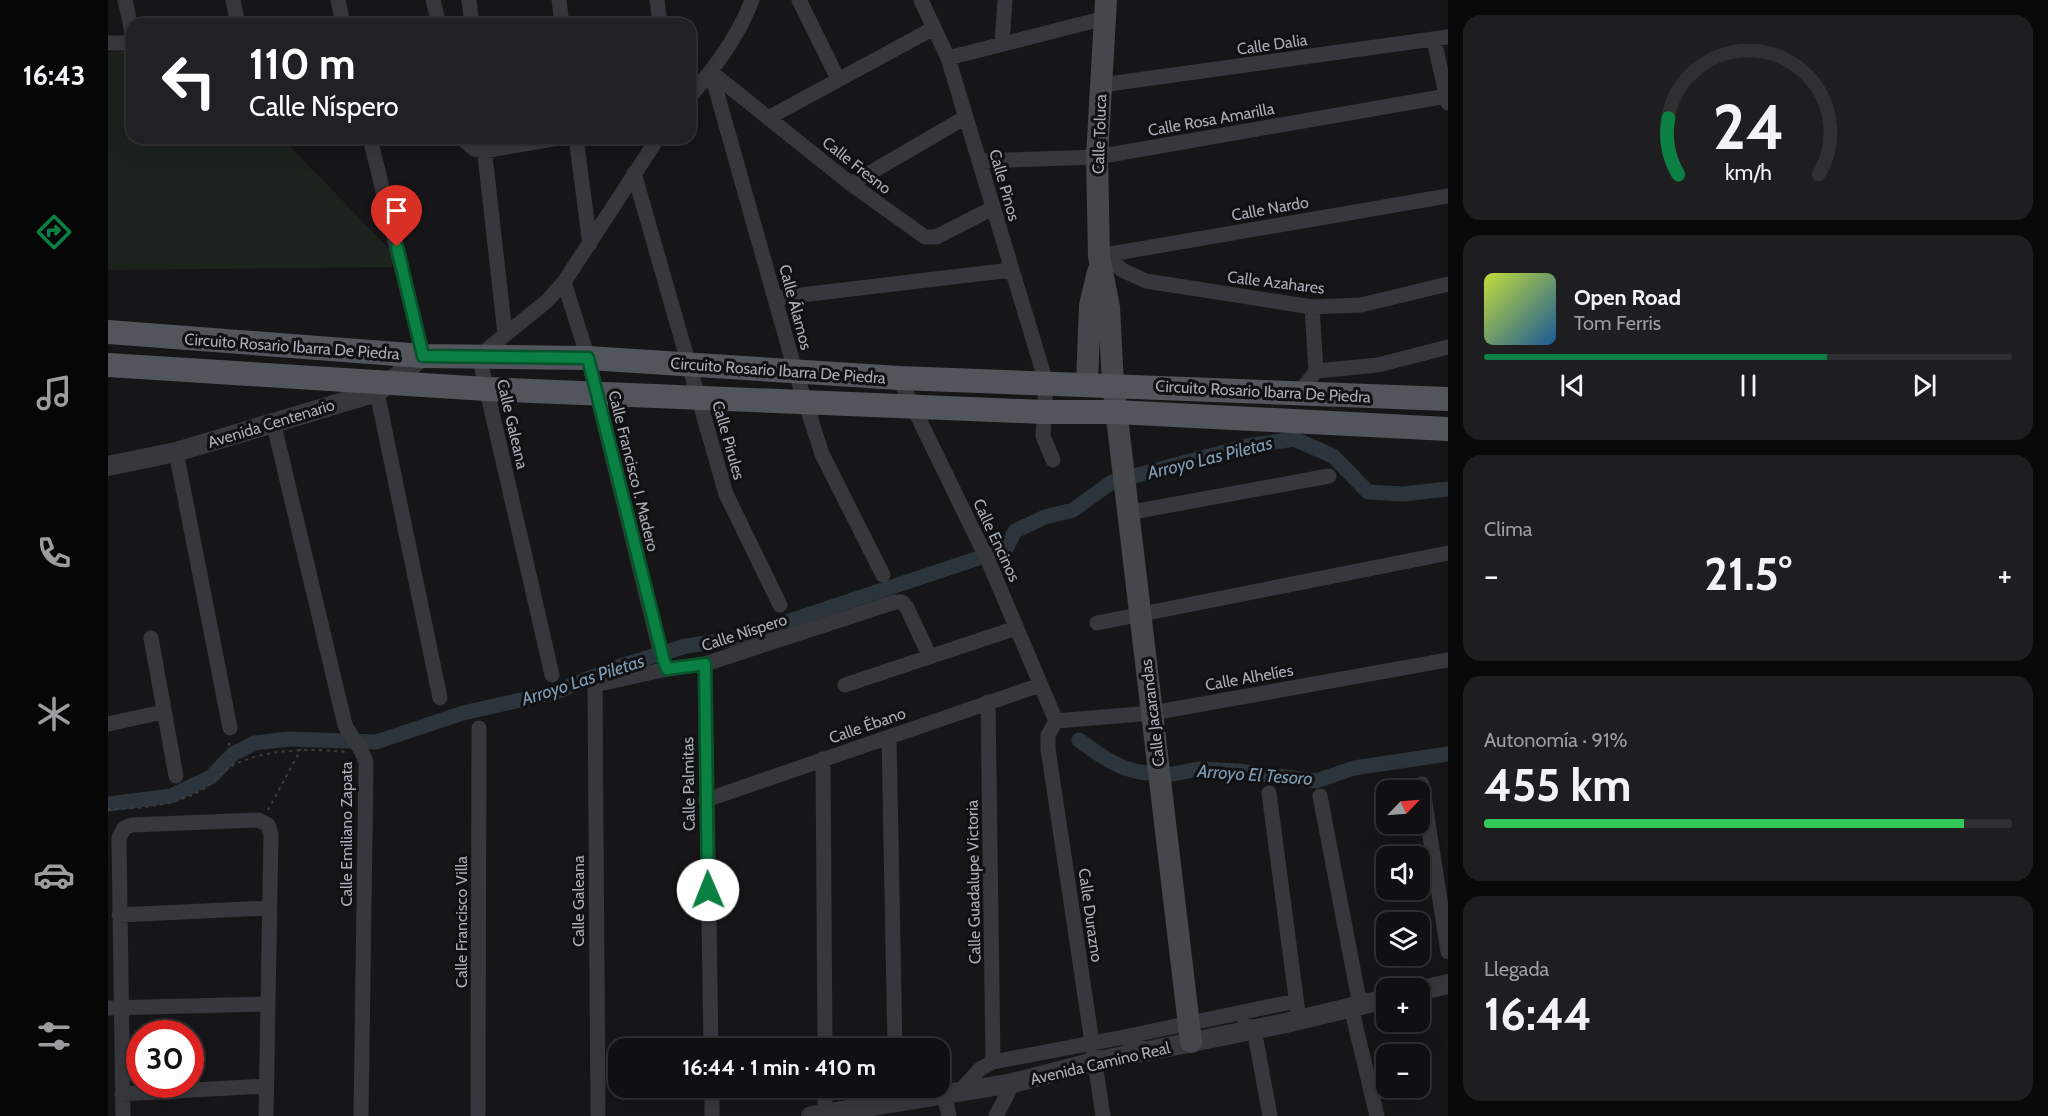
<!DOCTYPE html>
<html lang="es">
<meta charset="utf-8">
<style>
body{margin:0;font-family:Cabin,sans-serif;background:#1e1e20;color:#f1f3f6;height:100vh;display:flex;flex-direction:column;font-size:22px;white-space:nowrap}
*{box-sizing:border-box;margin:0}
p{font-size:20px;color:#9c9d9f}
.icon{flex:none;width:33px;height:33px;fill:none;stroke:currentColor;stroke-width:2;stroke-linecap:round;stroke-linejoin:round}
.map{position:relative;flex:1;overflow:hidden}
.drawer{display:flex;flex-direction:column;gap:15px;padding:15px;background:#09090a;width:600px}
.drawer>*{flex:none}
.banner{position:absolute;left:18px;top:18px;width:570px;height:126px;border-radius:18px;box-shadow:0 6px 24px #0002,0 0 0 2px #303032;background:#202124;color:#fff;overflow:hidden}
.needle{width:39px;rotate:65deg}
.tools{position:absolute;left:1268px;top:780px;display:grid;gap:12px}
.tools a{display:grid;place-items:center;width:54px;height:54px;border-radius:12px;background:#101012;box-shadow:0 6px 24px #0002,0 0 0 2px #303032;font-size:30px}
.speed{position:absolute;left:18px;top:1020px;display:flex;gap:12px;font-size:30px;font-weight:700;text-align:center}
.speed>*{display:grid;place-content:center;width:78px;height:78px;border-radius:50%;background:#101012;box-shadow:0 6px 24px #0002,0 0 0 2px #303032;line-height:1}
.speed .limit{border:9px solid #d22;background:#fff;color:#111}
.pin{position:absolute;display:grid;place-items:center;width:51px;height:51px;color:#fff;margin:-62px -26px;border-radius:50% 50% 50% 0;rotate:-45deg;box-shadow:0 0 6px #0007}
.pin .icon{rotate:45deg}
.me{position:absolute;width:66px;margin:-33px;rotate:359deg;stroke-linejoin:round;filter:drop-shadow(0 0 4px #0008)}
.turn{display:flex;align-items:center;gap:21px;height:126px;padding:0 24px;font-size:27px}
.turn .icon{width:78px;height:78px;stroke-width:2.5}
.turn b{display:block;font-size:42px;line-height:51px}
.big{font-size:45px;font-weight:800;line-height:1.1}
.drawer .widget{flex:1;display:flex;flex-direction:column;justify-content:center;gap:9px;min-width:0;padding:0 21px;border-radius:18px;background:#1e1e20}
.drawer .dial{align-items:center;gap:0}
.dial svg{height:156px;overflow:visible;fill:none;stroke:#303032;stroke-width:7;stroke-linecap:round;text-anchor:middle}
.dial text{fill:#f1f3f6;stroke:none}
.song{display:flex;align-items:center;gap:18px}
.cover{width:72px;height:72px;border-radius:9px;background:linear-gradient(135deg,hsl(70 70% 55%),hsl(210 70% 35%))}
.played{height:6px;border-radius:3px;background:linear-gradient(90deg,#0b8043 65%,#303032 65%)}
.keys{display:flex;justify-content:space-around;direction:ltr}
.heat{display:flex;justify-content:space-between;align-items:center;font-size:33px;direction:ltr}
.charge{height:9px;border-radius:4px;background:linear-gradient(90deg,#34c759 91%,#303032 0)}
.trip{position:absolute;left:500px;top:1038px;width:342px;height:60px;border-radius:18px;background:#101012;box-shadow:0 6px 24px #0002,0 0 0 2px #303032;font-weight:800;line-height:60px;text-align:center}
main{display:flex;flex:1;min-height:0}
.dock{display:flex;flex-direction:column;width:108px;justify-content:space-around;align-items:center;background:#060607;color:#9c9d9f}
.dock .icon{width:42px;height:42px}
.dock .current{color:#0b8043}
.dock b{font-size:27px;color:#f1f3f6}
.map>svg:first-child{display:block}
.green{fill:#1c231d}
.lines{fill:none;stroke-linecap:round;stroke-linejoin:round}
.canal{stroke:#2c353c;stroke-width:15}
.path{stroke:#3d3f44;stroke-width:2;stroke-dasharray:3 4.5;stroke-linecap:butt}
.minor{stroke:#37383d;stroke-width:15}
.tertiary{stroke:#37383d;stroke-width:20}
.secondary{stroke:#45474d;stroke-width:22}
.primary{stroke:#53555c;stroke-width:24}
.route-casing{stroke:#07532c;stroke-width:15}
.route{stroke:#0b8043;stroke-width:10}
.labels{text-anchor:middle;stroke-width:6;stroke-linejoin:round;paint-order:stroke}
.street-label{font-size:16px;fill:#a8adb8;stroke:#111113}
.water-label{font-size:18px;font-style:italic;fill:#7f9bb3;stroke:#111113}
</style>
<main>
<nav class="dock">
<b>16:43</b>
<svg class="icon current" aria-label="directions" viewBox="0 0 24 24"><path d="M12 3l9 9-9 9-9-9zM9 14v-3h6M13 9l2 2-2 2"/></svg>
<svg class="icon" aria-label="music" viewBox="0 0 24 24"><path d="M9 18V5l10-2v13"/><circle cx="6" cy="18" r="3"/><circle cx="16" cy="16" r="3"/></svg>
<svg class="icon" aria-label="phone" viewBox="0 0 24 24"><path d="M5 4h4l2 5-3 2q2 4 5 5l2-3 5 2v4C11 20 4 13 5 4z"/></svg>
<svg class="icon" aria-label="climate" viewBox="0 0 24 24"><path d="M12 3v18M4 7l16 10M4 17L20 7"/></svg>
<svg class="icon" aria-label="car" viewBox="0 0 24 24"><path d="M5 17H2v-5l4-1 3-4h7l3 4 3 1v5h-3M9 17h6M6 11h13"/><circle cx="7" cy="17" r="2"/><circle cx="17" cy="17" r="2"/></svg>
<svg class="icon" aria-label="filters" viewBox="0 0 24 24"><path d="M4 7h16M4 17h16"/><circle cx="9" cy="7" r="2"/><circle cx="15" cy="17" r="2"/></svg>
</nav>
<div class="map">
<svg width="1340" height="1116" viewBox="0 0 1340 1116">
<rect width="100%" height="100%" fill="#161618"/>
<path class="green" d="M 24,51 L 24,138 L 174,138 L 288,256 L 288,267 L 0,270 L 0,52 Z"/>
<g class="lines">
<path class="canal" d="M 1026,476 L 1139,446 L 1186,439 L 1225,456 L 1260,492 L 1295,494 L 1340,489
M 971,740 C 993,756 1011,770 1038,773
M 1060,775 L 1091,769 L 1130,771 L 1208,781 L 1246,768 L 1340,754
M 0,804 L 63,796 L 103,777 L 125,754 L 147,743 L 181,739 L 268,742 L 355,713 L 448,692 L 506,668 L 578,646 L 627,639 L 898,549 L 907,531 L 937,517 L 965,510 L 1004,482"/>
<path class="path" d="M 121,743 L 123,765
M 0,809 C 32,809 70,805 97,788 C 107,782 115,770 125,765 C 160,749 200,748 238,752
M 160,810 L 193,749"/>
<path class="minor" d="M 17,0 L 24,32
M 125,0 L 130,24
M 230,0 L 235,24
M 325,0 L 331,24
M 361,0 L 364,24
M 451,0 L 454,24
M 549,0 L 552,24
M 691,0 L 730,79
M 813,0 L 840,58 L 938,382 L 935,436 L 945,460
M 1326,40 L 1340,103
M 0,43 L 24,43
M 894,43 L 897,0
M 840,58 L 997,18
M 603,72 L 687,370 L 714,454 L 775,575
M 603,72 L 743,184 L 817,237 L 828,237 L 885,208
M 993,85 L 1340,37
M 582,97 C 606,68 631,36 644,0
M 660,118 L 826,28
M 262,138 L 315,356
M 354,138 L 366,149 L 376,151 L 450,138
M 375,138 L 397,334
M 468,138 L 482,244
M 871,161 L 989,157 L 1339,96
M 526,173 L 618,494 L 672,605
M 743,184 L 858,117
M 998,255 L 1014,270 L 1038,281 L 1204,307 L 1253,305 L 1340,284
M 991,256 L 1340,196
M 456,282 L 480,358 L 550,643 L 559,669
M 668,298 L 903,270
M 1204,307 L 1208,371
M 791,378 L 882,565 L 948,721
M 269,392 L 332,698
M 1192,392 L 1208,371 L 1270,365 L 1340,347
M 165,421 L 237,725 C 243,738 255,748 258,763 L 253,1116
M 68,452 L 122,728
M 1019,513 L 1221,476
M 989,623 L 1340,553
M 43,638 L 68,776
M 597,664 L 603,1048
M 444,675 L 371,356 L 439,301 L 456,282 L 550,138
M 737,685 L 908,628
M 880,702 L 885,1062
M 948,721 L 940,735 L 940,749 L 995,1116
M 948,721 L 1044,713 L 1340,660
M 0,724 L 55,712
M 781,737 L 787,1048
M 715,759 L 717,1048
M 1314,784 L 1340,952
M 1161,793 L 1191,1020
M 1212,796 L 1252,1005
M 598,800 L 932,685
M 11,915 L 160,908
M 1243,1007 L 1269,1116
M 0,1008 L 159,1004
M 1137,1024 L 1146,1029 L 1162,1116
M 1016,1037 L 1188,1001
M 604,1088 L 604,1116
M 717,1088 L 717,1112
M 787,1088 L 788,1101
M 852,1091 L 872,1069 L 885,1062 L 1016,1037 L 1041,1051
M 14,1094 L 158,1086
M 836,1094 L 841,1116
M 15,1116 L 11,838 L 16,828 L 24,825 L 150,820 L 160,825 L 163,835 L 158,1116
M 370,1116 L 371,728
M 490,1116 L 487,685 L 559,669 L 597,664 L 787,602 L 794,602 L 799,608 L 822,657
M 888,1116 L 905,1083"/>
<path class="tertiary" d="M 0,466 L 68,452 L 269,392 L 315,356
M 1311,991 L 1340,984
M 703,1116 L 905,1083 L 986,1062 L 1178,1023 L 1278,999"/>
<path class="secondary" d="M 998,0 L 989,157 L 991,256 L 1001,307 L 1005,384 L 1083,1042
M 979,384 L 982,305 L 990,272"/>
<path class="primary" d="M 0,332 L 315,356 L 480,358 L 791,378 L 1340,399
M 0,365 L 378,389 L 936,412 L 1008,412 L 1340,429"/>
</g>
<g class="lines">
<defs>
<path id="route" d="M 289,247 L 315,356 L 480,358 L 556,661 L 559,669 L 597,664 L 600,890"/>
</defs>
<use href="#route" class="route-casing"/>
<use href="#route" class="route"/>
</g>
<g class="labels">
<g class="street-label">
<text transform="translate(1164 44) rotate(-8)" y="6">Calle Dalia</text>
<text transform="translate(1103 119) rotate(-10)" y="6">Calle Rosa Amarilla</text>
<text transform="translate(991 134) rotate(-88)" y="6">Calle Toluca</text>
<text transform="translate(749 165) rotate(38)" y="6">Calle Fresno</text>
<text transform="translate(897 185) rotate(74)" y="6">Calle Pinos</text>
<text transform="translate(1162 208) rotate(-10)" y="6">Calle Nardo</text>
<text transform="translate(1168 282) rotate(7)" y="6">Calle Azahares</text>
<text transform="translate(688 307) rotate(75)" y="6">Calle Álamos</text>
<text transform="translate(184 346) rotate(4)" y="6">Circuito Rosario Ibarra De Piedra</text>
<text transform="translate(670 370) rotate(4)" y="6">Circuito Rosario Ibarra De Piedra</text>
<text transform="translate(1155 391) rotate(3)" y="6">Circuito Rosario Ibarra De Piedra</text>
<text transform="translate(163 423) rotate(-17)" y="6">Avenida Centenario</text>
<text transform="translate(405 424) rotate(77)" y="6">Calle Galeana</text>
<text transform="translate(621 440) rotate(74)" y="6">Calle Pirules</text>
<text transform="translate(526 471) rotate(76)" y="6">Calle Francisco I. Madero</text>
<text transform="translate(889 540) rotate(65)" y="6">Calle Encinos</text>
<text transform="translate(636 632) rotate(-18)" y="6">Calle Níspero</text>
<text transform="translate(1141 677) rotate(-10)" y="6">Calle Alhelíes</text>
<text transform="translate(1044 713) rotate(-97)" y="6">Calle Jacarandas</text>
<text transform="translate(759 725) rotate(-19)" y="6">Calle Ébano</text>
<text transform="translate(580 784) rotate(-91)" y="6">Calle Palmitas</text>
<text transform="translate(238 834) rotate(-90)" y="6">Calle Emiliano Zapata</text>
<text transform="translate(865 882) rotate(-91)" y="6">Calle Guadalupe Victoria</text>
<text transform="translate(470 901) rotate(-90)" y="6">Calle Galeana</text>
<text transform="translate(983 915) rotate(82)" y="6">Calle Durazno</text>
<text transform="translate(353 922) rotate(-90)" y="6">Calle Francisco Villa</text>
<text transform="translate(992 1063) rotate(-13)" y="6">Avenida Camino Real</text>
</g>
<g class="water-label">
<text transform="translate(1102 458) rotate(-14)" y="6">Arroyo Las Piletas</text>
<text transform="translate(475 680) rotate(-18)" y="6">Arroyo Las Piletas</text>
<text transform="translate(1147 775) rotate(4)" y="6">Arroyo El Tesoro</text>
</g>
</g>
</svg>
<div class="tools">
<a><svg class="needle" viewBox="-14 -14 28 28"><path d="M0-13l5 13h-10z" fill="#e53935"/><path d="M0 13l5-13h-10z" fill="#9c9d9f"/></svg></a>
<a><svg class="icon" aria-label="sound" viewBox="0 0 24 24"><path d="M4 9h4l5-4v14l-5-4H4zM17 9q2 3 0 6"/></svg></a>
<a><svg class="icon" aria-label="layers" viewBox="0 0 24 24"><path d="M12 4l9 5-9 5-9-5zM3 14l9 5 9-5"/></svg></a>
<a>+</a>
<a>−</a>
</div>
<div class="speed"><div class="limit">30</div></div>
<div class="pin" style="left:289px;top:247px;background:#d93025"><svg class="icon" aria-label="arrive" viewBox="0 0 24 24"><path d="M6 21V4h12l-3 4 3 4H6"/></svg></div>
<svg class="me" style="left:600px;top:890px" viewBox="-20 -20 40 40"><circle r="19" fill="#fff"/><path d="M0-13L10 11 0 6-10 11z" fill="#0b8043"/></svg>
<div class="trip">16:44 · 1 min · 410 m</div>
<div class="banner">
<div class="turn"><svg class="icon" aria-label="left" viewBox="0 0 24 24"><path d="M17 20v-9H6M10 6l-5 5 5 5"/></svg><div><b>110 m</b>Calle Níspero</div></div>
</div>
</div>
<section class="drawer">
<div class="widget dial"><svg viewBox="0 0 100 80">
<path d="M14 69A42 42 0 1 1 86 69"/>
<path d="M14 69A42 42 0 0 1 9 40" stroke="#0b8043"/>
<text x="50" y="56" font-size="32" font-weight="700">24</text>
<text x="50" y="72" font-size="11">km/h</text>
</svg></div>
<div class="widget">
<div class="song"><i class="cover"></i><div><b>Open Road</b><p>Tom Ferris</p></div></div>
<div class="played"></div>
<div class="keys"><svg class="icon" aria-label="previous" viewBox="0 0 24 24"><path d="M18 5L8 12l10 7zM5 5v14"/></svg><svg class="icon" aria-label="pause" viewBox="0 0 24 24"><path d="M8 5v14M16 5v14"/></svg><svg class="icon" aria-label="next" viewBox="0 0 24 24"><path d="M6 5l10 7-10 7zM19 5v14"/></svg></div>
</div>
<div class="widget"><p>Clima</p>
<div class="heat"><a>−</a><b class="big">21.5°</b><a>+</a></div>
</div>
<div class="widget"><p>Autonomía · 91%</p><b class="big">455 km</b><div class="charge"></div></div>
<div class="widget"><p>Llegada</p><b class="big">16:44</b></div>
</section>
</main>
